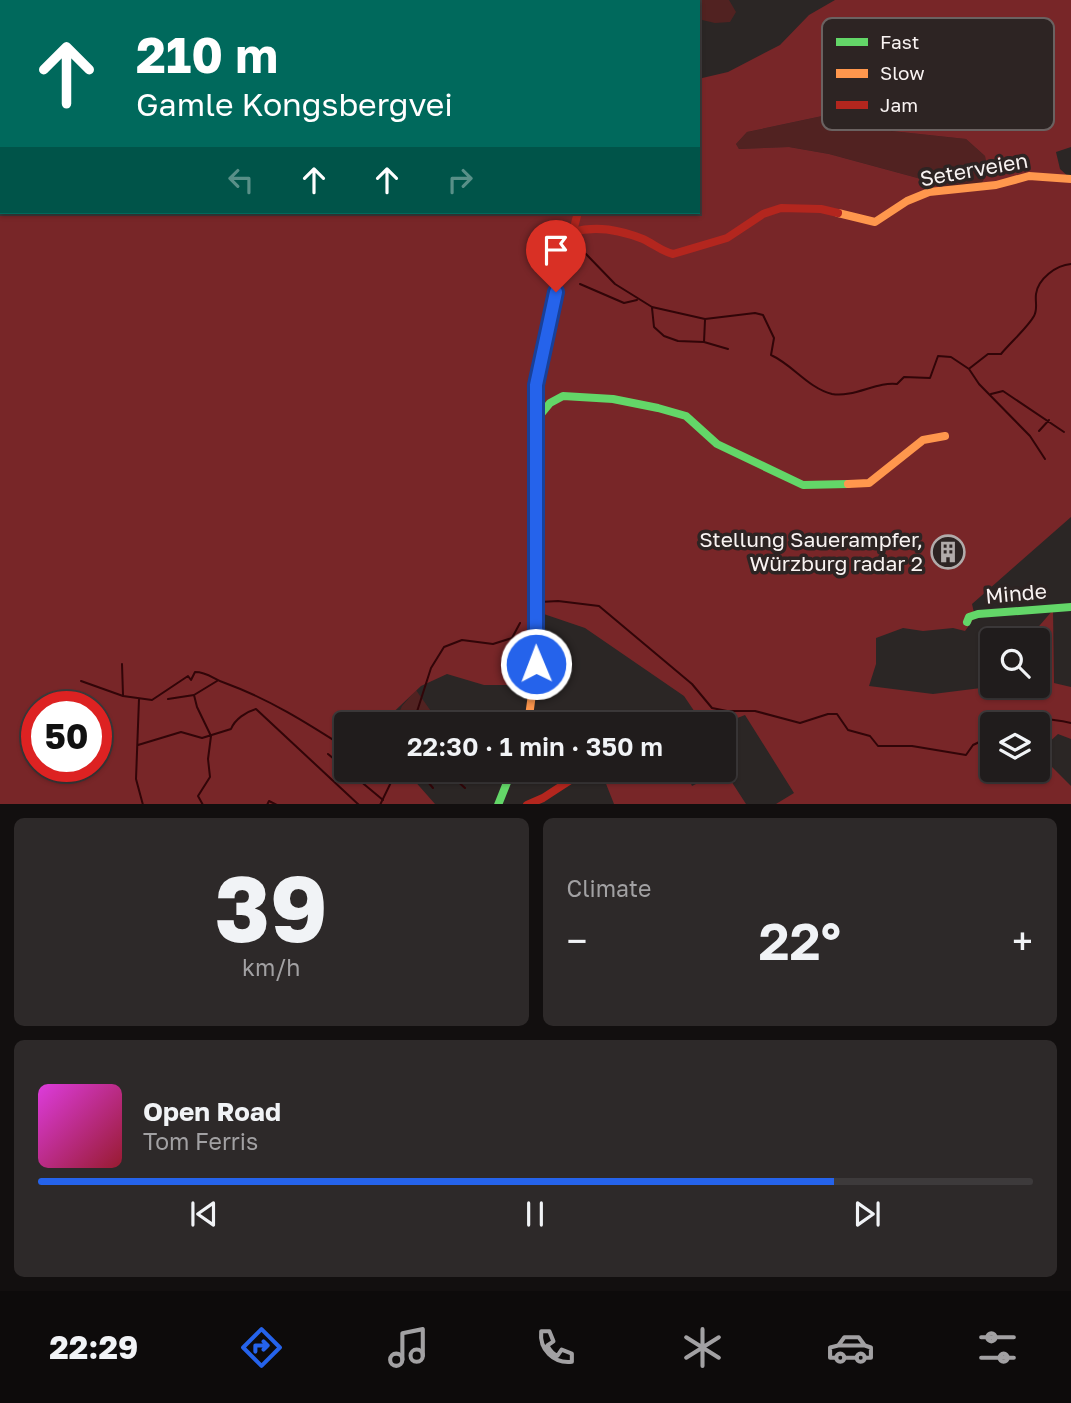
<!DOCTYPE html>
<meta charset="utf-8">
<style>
body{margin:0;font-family:"Golos Text",sans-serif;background:#2d2929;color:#f1f3f6;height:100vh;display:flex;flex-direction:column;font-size:26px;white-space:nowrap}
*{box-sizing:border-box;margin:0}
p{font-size:23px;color:#a2a1a3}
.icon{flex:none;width:38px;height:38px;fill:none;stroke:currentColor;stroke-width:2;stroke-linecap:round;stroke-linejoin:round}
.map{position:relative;height:804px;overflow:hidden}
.sheet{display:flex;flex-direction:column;gap:14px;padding:14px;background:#120f0f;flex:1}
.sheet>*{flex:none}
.hud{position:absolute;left:0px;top:0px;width:700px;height:214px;box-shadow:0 2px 5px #0004,0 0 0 2px #3d3a3b;background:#00695c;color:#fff;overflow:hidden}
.controls{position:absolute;left:980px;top:628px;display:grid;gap:14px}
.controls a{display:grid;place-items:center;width:70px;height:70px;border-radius:7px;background:#201c1c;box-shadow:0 2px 5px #0004,0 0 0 2px #3d3a3b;font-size:35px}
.speed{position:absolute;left:21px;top:691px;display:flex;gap:14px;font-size:35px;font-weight:700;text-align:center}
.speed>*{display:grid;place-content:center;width:91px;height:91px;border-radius:50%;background:#201c1c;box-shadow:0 2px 5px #0004,0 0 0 2px #3d3a3b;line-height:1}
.speed .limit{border:10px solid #d22;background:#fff;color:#111}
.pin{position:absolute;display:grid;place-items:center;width:60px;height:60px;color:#fff;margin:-72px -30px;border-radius:50% 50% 50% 0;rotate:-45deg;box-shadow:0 0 7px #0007}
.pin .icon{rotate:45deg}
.me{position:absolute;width:77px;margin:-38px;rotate:359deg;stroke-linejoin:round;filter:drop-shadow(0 0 5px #0008)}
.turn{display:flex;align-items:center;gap:24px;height:147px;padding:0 21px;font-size:32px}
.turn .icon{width:91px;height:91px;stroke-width:2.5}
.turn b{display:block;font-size:49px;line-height:60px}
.lanes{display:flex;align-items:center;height:66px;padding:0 21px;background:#0003;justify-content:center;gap:35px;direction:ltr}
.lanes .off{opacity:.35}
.big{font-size:52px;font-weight:600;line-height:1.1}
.sheet .card{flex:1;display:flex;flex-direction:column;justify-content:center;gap:10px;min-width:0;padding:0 24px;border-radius:10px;background:#2d2929}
.sheet .dial{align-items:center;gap:0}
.dial b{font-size:91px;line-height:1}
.song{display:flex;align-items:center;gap:21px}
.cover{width:84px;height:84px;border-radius:10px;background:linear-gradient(135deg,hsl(300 70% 55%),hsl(350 70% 35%))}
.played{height:7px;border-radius:4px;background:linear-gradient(90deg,#2563eb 80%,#3d3a3b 80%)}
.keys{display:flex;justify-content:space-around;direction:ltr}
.heat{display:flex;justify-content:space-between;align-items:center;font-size:38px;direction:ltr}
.sheet .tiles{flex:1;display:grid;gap:14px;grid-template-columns:1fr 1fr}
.card:last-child{grid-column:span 2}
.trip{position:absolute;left:334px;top:712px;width:402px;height:70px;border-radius:7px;background:#201c1c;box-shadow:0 2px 5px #0004,0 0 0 2px #3d3a3b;font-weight:600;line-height:70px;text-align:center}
.dock{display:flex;height:112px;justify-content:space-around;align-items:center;background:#0d0b0b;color:#a2a1a3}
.dock .icon{width:49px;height:49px}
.dock .active{color:#2563eb}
.dock b{font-size:32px;color:#f1f3f6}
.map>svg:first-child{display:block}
.green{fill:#512221}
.forest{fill:#782628;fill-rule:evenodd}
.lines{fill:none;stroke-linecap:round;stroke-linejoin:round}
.stream{stroke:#310508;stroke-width:2}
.river{stroke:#310508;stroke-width:12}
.fast{stroke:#63d668;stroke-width:8}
.slow{stroke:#ff974d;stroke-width:8}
.jam{stroke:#b3261e;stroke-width:8}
.route-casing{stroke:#184099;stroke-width:18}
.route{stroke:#2563eb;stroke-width:12}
.labels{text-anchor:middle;stroke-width:7;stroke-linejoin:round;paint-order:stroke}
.street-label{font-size:21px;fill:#f9f3f2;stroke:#2d2423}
.poi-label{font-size:21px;fill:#f9f3f2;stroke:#2d2423;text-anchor:end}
.key{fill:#2d2423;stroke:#6a6261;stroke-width:2}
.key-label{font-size:19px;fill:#f9f3f2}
</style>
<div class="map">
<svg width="1071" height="805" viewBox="0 0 1071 805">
<rect width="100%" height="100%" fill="#2b2625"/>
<path class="green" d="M 646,0 L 729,0 L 736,12 L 730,22 L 715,23 L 698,19 L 698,2 Z
M 827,115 L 873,129 L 966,139 L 985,156 L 988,173 L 977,190 L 958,189 L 829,154 L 789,147 L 739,149 L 736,144 L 747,132 Z
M 416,690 L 440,724 L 394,724 L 402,706 Z"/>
<path class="forest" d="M 0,0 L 315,0 L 2,2 L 2,212 L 698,212 L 698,79 L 728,72 L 780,45 L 809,15 L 835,0 L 1071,0 L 1071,147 L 1056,152 L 1060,169 L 1071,179 L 1071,517 L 972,604 L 975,617 L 965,631 L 953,628 L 923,631 L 903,628 L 876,638 L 876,664 L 869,686 L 933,694 L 989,687 L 992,683 L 992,686 L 1038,686 L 1038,640 L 1027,640 L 1053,610 L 1054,683 L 1071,687 L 1071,739 L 1058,734 L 1047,744 L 1041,756 L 1071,786 L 1071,804 L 776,804 L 794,793 L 745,715 L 722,724 L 703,724 L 684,696 L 585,628 L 532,610 L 529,692 L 507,685 L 484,685 L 447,674 L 421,686 L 381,724 L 346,724 L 346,770 L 405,770 L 435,804 L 0,804 ZM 827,115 L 873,129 L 966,139 L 985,156 L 988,173 L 977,190 L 958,189 L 829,154 L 789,147 L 739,149 L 736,144 L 747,132 ZM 37,707 L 96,707 L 96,766 L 37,766 ZM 992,724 L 1038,724 L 1038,770 L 992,770 Z
M 604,770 L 685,770 L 692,786 L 724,770 L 746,804 L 614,804 L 601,771 Z"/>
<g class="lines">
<path class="stream" d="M 452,0 L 457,2
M 0,213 L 2,212
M 561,244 L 563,245
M 575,250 L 586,254 L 615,284 L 652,307 L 705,319 L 755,313 L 763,315 L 774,338 L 771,355 C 793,365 808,388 832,394 C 853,398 878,381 897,384 L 904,377 L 930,378 L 938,356 L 951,357 L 969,369 L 979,384 L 1030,436 L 1045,459
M 580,284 L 624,303 L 637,300
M 652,308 L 654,327 L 664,336 L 678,341 L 704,342 L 728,349
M 704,342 L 705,320
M 970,368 L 988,354 L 1001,354 C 1010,343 1028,327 1034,316 C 1038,309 1035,302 1036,294 C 1038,279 1056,265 1071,264
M 991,394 L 1003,391 L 1064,432
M 1039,431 L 1049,420
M 540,602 L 558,601 L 599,606 L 692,684 L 712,708 L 727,711 L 755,711 L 800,723 L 828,714 L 837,714 L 848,730 L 870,736 L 878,746 L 912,746 L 966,755 L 973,745 L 992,736
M 122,664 L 123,695
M 81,681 L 123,696 L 152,700 L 188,676 L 191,680 L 195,672 C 208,672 213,679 225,683 C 269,699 307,723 346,748
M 139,699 L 136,779 L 143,805
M 168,699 L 194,695
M 413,724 L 431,668 L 444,647 L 462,640 L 493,644 L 512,638 L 520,623
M 1015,724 C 1033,716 1053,719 1071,723
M 138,745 L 181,732 L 202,738 L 231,729 C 235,719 246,712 256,709 L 359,805
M 328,754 L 346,769
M 347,770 L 383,800
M 378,770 L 393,782
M 418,770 L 433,788
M 445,770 L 465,788
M 203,805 L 198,796 L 210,777 L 208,759 L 211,736 L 197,707 L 194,695 L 217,681
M 267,805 L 269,801 L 277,805
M 380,805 L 397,770"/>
<path class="river" d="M 98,0 L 99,2"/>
<path class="fast" d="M 593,0 L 593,2
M 536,420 L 550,403 L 563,396 L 613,399 L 658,408 L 686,416 L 717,444 L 803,485 L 848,484
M 967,622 L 969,617 L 978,614 L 1071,607
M 498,805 L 512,770"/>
<path class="slow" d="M 838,213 L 875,222 L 907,201 L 929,192 L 996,185 L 1029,176 L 1071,179
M 848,484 L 869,483 L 923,440 L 945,436
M 528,724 L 536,664 L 535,385 L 542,351"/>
<path class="jam" d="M 573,232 C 597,225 620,230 643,239 C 654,244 661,251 673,254 L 727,238 L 763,214 L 781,208 L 821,209 L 838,213
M 542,351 L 578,212
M 527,805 L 543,798 L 586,770"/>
</g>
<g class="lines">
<defs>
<path id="route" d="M 536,664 L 536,385 L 556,292"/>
</defs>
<use href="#route" class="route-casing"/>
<use href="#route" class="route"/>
</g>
<defs>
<symbol id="building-ring" viewBox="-11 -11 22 22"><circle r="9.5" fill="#2d2423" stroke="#b1abaa" stroke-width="1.5"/><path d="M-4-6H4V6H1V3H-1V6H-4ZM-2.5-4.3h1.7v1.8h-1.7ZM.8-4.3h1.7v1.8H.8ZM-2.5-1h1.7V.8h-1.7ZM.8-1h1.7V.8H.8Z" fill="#b1abaa"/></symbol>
</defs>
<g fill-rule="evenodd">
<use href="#building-ring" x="929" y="533" width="38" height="38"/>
</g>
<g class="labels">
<g class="street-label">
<text transform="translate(974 170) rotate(-10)" y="7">Seterveien</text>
<text transform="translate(1016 594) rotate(-5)" y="7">Minde</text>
</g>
<g class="poi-label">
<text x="923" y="547">Stellung Sauerampfer,<tspan x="923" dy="24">Würzburg radar 2</tspan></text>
</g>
</g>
<rect x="822" y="18" width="232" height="112" rx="10" class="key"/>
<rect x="836" y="38" width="32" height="8" fill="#63d668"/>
<rect x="836" y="69" width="32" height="9" fill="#ff974d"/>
<rect x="836" y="101" width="32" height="8" fill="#b3261e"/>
<g class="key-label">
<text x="880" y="49">Fast</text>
<text x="880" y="80">Slow</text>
<text x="880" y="112">Jam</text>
</g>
</svg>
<div class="controls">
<a><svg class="icon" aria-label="search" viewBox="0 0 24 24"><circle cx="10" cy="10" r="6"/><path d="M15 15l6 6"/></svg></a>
<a><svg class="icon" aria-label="layers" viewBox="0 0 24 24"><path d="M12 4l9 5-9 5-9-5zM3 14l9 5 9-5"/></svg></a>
</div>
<div class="speed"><div class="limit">50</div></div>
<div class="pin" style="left:556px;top:292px;background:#d93025"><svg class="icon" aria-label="arrive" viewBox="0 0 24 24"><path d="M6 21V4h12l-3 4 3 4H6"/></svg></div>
<svg class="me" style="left:536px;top:664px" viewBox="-20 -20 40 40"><circle r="17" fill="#2563eb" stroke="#fff" stroke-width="3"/><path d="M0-11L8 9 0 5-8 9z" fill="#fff"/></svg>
<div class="trip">22:30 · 1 min · 350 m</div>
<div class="hud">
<div class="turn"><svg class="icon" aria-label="ahead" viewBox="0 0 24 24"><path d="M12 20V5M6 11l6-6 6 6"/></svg><div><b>210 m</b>Gamle Kongsbergvei</div></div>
<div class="lanes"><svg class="icon off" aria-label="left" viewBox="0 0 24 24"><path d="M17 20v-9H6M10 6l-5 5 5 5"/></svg><svg class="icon" aria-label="ahead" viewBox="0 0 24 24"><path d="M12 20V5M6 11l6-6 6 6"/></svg><svg class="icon" aria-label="ahead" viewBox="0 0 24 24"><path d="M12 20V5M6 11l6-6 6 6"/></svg><svg class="icon off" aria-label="right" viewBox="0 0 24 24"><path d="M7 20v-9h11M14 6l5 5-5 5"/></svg></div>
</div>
</div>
<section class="sheet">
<div class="tiles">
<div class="card dial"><b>39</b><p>km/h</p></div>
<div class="card"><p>Climate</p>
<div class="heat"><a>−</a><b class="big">22°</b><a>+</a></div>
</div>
<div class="card">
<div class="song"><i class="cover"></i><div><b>Open Road</b><p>Tom Ferris</p></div></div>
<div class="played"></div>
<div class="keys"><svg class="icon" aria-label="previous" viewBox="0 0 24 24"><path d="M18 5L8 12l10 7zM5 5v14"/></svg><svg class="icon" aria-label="pause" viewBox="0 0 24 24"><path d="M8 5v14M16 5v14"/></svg><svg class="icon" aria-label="next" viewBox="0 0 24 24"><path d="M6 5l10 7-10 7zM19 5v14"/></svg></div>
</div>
</div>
</section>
<nav class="dock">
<b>22:29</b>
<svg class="icon active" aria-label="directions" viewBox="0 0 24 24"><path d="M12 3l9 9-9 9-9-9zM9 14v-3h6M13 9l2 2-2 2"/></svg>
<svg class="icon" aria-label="music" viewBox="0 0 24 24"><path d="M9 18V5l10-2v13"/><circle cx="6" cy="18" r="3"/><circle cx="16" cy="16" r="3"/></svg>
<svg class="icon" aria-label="phone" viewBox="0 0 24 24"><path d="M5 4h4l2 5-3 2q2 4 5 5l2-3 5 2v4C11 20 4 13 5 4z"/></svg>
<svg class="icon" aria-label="climate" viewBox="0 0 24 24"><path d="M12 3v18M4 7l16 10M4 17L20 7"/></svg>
<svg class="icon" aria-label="car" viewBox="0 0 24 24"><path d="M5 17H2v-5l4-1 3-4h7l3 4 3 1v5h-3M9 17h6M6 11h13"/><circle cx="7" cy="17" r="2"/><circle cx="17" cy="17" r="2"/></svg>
<svg class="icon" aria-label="filters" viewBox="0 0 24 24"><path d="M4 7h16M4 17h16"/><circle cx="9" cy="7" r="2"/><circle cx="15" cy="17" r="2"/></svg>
</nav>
